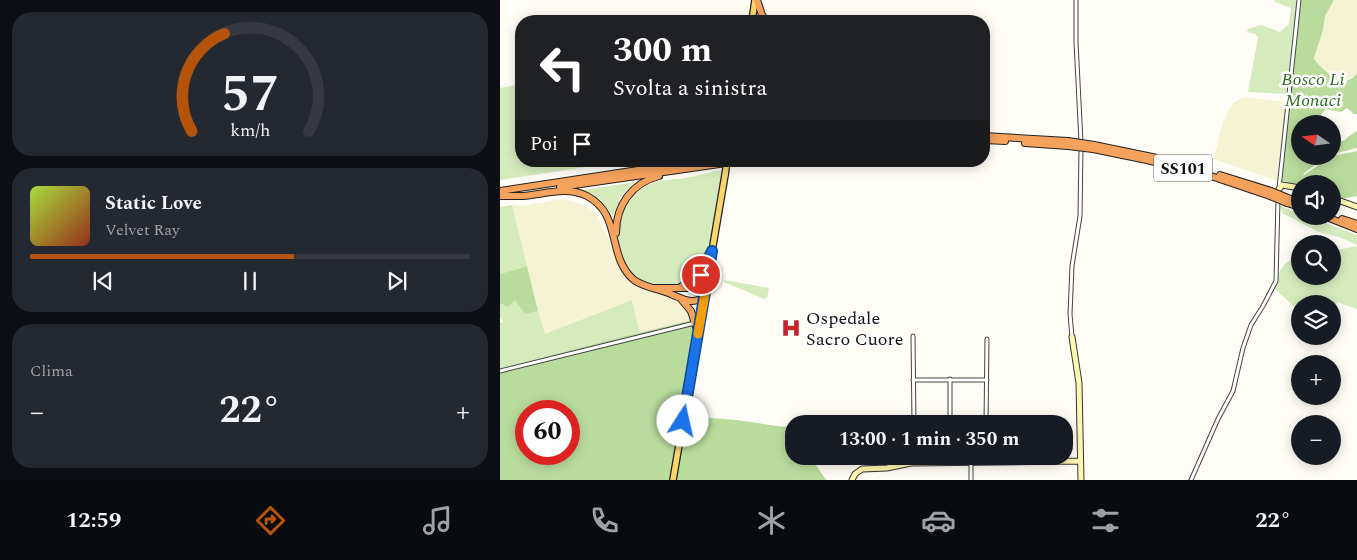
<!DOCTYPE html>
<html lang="it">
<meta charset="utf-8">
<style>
body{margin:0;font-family:Spectral,serif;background:#242831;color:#f1f3f6;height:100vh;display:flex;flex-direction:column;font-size:19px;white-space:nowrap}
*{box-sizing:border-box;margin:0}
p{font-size:16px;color:#9ea1a6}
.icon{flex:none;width:28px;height:28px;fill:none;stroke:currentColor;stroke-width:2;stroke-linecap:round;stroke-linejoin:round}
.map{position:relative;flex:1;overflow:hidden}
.drawer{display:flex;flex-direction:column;gap:12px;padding:12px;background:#0d0f14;width:500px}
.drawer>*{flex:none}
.guide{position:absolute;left:15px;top:15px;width:475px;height:152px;border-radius:20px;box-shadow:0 2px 12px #0003;background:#202124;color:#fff;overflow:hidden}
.needle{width:32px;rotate:284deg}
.controls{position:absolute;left:791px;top:115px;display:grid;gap:10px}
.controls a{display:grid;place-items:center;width:50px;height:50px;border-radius:50%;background:#171b24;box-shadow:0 2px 12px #0003;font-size:25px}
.speed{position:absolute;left:15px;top:400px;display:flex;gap:10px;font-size:25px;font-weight:700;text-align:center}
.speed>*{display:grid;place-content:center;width:65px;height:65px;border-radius:50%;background:#171b24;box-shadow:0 2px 12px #0003;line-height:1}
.speed .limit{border:8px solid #d22;background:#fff;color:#111}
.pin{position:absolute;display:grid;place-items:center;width:42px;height:42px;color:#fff;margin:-21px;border:2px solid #fff;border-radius:50%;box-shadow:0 1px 5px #0007}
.me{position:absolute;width:55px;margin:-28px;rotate:10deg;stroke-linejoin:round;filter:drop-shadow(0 0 4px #0008)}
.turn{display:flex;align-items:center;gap:18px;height:105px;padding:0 15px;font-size:22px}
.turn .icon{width:65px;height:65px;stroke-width:2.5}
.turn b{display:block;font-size:35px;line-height:42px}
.then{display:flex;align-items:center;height:48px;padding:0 15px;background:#0003;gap:10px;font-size:19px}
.big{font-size:38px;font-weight:700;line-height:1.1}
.drawer .widget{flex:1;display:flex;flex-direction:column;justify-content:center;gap:8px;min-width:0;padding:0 18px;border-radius:20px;background:#242831}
.drawer .dial{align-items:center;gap:0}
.dial svg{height:130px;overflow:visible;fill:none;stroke:#363941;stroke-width:7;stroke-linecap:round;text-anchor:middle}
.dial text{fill:#f1f3f6;stroke:none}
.song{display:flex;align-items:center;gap:15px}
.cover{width:60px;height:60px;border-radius:8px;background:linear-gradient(135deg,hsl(80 70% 55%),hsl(10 70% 35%))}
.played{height:5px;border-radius:2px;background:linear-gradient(90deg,#b45309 60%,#363941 60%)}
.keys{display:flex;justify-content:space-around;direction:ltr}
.heat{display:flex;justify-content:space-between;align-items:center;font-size:28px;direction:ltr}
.trip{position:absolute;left:285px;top:415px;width:288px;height:50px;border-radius:20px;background:#171b24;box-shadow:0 2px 12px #0003;font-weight:700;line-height:50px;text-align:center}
.menu{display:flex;height:80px;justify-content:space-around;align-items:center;background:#090b0e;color:#9ea1a6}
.menu .icon{width:35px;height:35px}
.menu .current{color:#b45309}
.menu b{font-size:22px;color:#f1f3f6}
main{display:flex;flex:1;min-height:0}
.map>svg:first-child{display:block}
.farmland{fill:#f6f3d4}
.green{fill:#d5ebbd}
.forest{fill:#b9dc9c;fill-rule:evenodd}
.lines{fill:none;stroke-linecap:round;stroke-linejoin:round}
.street-casing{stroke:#444;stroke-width:5}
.secondary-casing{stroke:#333;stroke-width:7}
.primary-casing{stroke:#222;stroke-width:8}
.highway-casing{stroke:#222;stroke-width:8}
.street{stroke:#fff;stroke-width:3}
.secondary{stroke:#fff6b0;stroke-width:5}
.primary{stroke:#f9d66b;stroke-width:5.5}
.highway{stroke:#f5a25d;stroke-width:6}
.primary-bridge-casing{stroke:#222;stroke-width:8;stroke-linecap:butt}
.highway-bridge-casing{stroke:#222;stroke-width:8;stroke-linecap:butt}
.primary-bridge{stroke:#f9d66b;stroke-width:5.5}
.highway-bridge{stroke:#f5a25d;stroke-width:6}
.route-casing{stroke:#114b97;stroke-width:12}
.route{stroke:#1a73e8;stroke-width:9}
.slow{stroke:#f59e0b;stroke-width:9}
.labels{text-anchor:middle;stroke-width:5;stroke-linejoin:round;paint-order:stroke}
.shield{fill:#fff;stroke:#585858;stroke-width:1}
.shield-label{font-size:16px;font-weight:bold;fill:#111}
.park-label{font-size:18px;font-style:italic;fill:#2f6b1f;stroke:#fff}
.poi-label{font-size:18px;fill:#111;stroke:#fff;text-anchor:start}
</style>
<main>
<section class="drawer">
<div class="widget dial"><svg viewBox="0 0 100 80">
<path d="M14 69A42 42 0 1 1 86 69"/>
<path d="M14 69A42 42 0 0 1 34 9" stroke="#b45309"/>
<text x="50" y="56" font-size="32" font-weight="700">57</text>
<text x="50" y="72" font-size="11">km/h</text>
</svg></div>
<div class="widget">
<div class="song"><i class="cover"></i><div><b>Static Love</b><p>Velvet Ray</p></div></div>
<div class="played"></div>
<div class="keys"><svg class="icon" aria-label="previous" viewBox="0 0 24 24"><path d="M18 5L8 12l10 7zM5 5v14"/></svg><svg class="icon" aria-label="pause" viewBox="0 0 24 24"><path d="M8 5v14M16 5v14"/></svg><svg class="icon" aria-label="next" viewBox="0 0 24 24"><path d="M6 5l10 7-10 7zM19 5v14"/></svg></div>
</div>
<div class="widget"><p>Clima</p>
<div class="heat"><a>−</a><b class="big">22°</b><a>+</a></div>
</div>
</section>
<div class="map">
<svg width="857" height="480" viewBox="0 0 857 480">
<rect width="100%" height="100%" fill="#fffdf5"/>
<path class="farmland" d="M 834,0 L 857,0 L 857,73 L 846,81 L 841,81 L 820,67 L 814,58 L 823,30 L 825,16 Z
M 744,97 L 786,102 L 777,181 L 714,159 L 721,128 L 727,113 L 734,102 Z
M 63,199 L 82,204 L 91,209 L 97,216 L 109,239 L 122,273 L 130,281 L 140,287 L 163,293 L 178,300 L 188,311 L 192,320 L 140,333 L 132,300 L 44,335 L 12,205 L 21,206 Z"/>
<path class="green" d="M 775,0 L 797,0 L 786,94 L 748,92 L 758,37 L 755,34 L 747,32 L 748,29 L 761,25 L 780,32 L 789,24 L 791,8 L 775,2 Z
M 16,85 L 21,94 L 21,161 L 113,161 L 113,163 L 0,180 L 0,88 Z
M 222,170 C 219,189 216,208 213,227 C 211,240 210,256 203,268 C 198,276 181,286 171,286 C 158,285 145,285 135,276 C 106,253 116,201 148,185 C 159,179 172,180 185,178 C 198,176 210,172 222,170 Z
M 135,182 L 121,196 L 113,216 L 101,200 L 83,190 Z
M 12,205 L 27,266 L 0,274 L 0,207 Z
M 780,206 L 800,214 L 800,216 L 807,216 L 857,235 L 857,245 L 839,237 L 819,232 L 782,213 Z
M 857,246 L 857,309 L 837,302 L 833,317 L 832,304 L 800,304 L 800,312 L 774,288 C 780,271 781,261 800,257 L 800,276 L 832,276 L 833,251 Z
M 224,280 L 269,288 L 267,298 L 264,299 L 224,282 Z
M 15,299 L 25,314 L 38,311 L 45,334 L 132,300 L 140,333 L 0,369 L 0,323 L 3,322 L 0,317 L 0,303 L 8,306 Z"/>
<path class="forest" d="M 801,0 L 834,0 L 825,16 L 823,30 L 814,58 C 817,65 835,80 843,81 C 848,82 854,77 857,73 L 857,114 L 854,114 L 847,108 L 841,112 L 826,109 L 818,118 L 814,124 L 800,124 L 800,156 L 827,156 L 803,174 L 804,175 L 832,156 L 857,151 L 857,196 L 841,199 L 833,196 L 832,184 L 800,184 L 800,186 L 781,180 Z
M 857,131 L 857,148 L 833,154 L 833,144 L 845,140 L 849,136 Z
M 27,266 L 38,311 L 25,314 L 15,300 L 8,307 L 0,303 L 0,274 Z
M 192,320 L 194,339 L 182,406 L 187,418 C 208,417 230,419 251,422 C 266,424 278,427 294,427 L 294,456 L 393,456 L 393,460 L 355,464 L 316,465 L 326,480 L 0,480 L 0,369 L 106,341 ZM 26,411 L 69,411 L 69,454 L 26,454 Z
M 390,415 L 391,424 L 309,424 L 327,416 Z"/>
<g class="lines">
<defs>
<path id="street" d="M 576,0 L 576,42 L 581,142
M 779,188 L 799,0
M 413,336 L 414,424
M 572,337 L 570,314 L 572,266 L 580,216 L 581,149
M 0,371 L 195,323
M 450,379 L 450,424
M 413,380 L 487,380
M 486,424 L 487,339
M 414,456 L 414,463
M 450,456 L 450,462
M 471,462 L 471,480
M 691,480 L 718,419 L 733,391 L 743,348 L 751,325 L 763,306 L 776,281 L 778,199"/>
<path id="secondary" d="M 779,189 L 782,185 L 800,188
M 832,198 L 857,207
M 572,337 L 579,383 L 581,480
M 352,480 L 355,474 L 362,469 L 387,468 L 411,463 L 580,461"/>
<path id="primary" d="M 252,21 L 255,0
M 173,480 L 225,175"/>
<path id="highway" d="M 257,0 L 262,15 L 267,21
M 484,136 L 568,141
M 484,140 L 505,141
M 525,143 L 568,146
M 594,145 L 657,158
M 593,149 L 647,160 L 711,176 L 770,196
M 720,175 L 771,191
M 60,187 L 240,161
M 0,191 L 197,161
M 0,196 C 8,196 16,196 23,196 C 45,194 67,186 87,196 C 123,215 106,256 134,280 C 145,288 161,289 173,295 C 185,300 194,305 205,296 L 199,290 L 194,288 L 154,288
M 788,198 L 800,202
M 787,203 L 800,207
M 824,216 L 857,229
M 842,219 L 857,224
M 116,233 C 116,205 132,183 159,176
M 182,286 C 199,280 205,268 212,251
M 181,299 L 191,311 L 198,333"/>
</defs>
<use href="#street" class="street-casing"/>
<use href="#secondary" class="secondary-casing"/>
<use href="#primary" class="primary-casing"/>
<use href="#highway" class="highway-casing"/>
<use href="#street" class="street"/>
<use href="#secondary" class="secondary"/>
<use href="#primary" class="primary"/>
<use href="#highway" class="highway"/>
<defs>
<path id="primary-bridge" d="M 225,175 L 227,161"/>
<path id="highway-bridge" d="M 568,141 L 594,145
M 568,146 L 593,149
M 771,191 L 788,198
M 770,196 L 787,203"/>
</defs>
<use href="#primary-bridge" class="primary-bridge-casing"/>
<use href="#highway-bridge" class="highway-bridge-casing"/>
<use href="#primary-bridge" class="primary-bridge"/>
<use href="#highway-bridge" class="highway-bridge"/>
</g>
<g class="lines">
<defs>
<path id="route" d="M 183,421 L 212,251 L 201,275"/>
</defs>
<use href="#route" class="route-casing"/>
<use href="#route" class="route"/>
<path class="slow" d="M 198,334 L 205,294"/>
</g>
<defs>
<symbol id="hospital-bare" viewBox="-9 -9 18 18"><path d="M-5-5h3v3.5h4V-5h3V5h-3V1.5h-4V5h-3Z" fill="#c4262e" stroke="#fff" stroke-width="2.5" paint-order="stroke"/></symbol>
</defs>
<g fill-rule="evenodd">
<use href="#hospital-bare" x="277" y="314" width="28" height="28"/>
</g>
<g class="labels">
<rect class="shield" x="654" y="154.5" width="58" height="27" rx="4"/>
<g class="shield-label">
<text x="683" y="174">SS101</text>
</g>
<g class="park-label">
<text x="813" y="85">Bosco Li<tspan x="813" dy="21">Monaci</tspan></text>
</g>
<g class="poi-label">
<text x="306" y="324">Ospedale<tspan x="306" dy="21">Sacro Cuore</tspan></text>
</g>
</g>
</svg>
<div class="controls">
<a><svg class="needle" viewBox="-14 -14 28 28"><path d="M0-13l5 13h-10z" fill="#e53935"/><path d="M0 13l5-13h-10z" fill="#9ea1a6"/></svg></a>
<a><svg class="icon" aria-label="sound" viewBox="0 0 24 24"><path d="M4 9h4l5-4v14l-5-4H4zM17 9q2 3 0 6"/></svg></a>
<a><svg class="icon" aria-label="search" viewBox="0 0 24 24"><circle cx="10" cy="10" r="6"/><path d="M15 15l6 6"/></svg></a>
<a><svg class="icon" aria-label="layers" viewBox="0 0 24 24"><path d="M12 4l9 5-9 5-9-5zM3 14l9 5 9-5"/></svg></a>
<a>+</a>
<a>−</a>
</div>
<div class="speed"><div class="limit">60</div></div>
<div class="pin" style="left:201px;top:275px;background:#d93025"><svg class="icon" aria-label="arrive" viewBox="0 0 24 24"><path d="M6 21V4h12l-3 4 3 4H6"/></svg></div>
<svg class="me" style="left:183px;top:421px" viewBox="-20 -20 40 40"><circle r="19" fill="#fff"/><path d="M0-13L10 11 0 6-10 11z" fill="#1a73e8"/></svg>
<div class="trip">13:00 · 1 min · 350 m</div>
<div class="guide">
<div class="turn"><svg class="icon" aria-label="left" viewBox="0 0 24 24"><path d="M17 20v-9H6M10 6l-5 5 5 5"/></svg><div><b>300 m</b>Svolta a sinistra</div></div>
<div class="then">Poi<svg class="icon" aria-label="arrive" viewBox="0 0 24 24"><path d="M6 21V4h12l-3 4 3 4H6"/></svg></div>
</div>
</div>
</main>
<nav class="menu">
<b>12:59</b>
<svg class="icon current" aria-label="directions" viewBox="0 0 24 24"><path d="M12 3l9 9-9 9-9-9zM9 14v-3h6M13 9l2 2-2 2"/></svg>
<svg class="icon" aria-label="music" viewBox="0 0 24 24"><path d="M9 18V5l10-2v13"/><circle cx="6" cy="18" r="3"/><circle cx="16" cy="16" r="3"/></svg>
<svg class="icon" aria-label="phone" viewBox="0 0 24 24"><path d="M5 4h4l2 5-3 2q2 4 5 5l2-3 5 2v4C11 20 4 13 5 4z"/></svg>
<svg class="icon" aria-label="climate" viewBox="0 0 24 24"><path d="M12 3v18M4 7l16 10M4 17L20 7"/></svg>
<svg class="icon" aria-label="car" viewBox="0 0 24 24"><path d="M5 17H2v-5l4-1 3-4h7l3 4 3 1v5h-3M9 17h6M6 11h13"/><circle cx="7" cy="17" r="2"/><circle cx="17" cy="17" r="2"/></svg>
<svg class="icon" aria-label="filters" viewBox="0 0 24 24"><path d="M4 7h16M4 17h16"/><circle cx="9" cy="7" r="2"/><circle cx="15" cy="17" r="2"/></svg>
<b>22°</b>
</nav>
